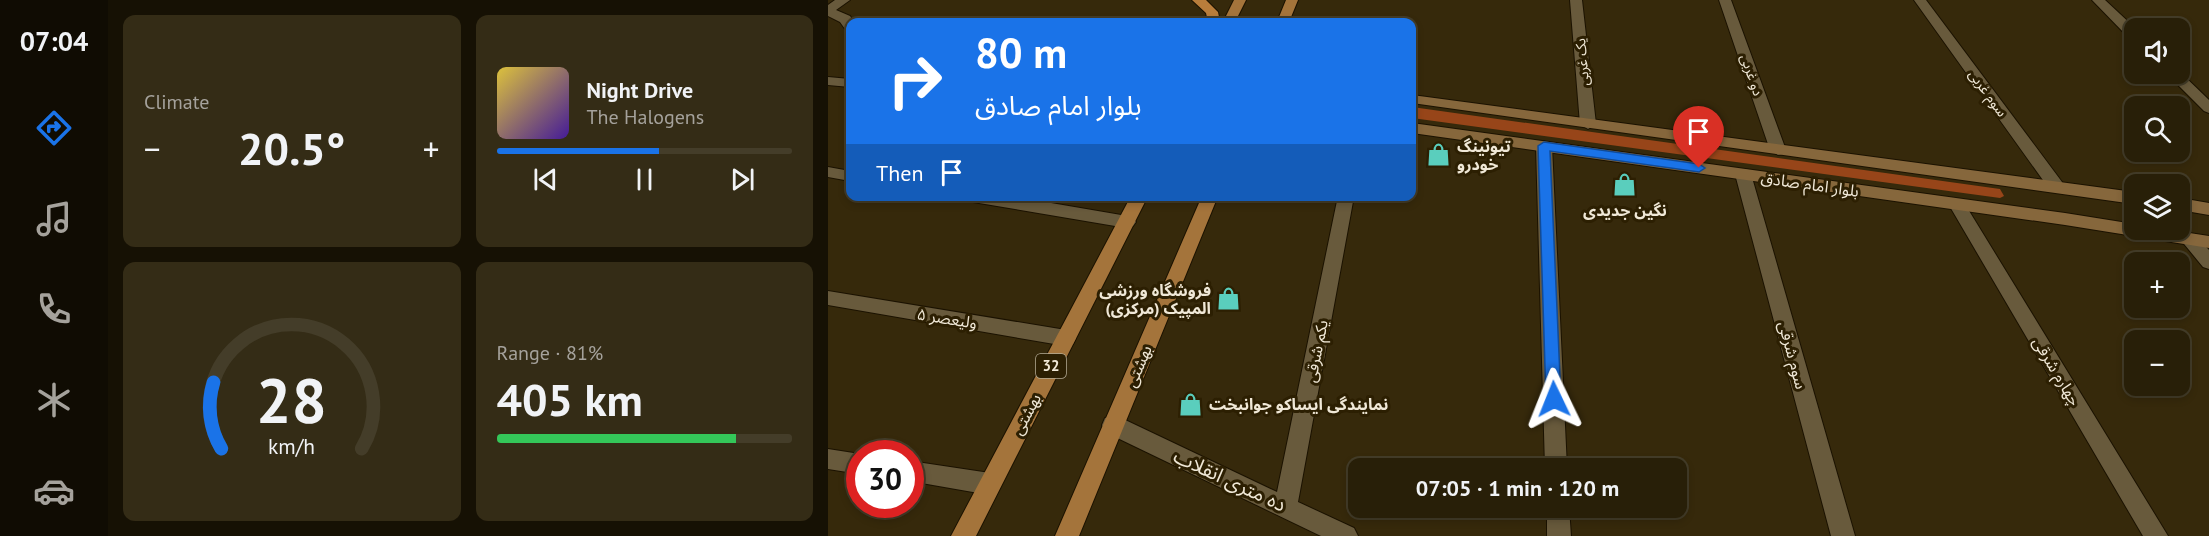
<!DOCTYPE html>
<meta charset="utf-8">
<style>
body{margin:0;font-family:"PT Sans","Noto Sans Arabic",sans-serif;background:#342c16;color:#f1f3f6;height:100vh;display:flex;flex-direction:column;font-size:22px;white-space:nowrap}
*{box-sizing:border-box;margin:0}
p{font-size:20px;color:#a5a29c}
.icon{flex:none;width:33px;height:33px;fill:none;stroke:currentColor;stroke-width:2;stroke-linecap:round;stroke-linejoin:round}
.map{position:relative;flex:1;overflow:hidden}
.sheet{display:flex;flex-direction:column;gap:15px;padding:15px;background:#161104;width:720px}
.sheet>*{flex:none}
.hud{position:absolute;left:18px;top:18px;width:570px;height:183px;border-radius:12px;box-shadow:0 3px 9px #0003,0 0 0 2px #443d29;background:#1a73e8;color:#fff;overflow:hidden}
.buttons{position:absolute;left:1296px;top:18px;display:grid;gap:12px}
.buttons a{display:grid;place-items:center;width:66px;height:66px;border-radius:12px;background:#281f08;box-shadow:0 3px 9px #0003,0 0 0 2px #443d29;font-size:30px}
.speed{position:absolute;left:18px;top:440px;display:flex;gap:12px;font-size:30px;font-weight:700;text-align:center}
.speed>*{display:grid;place-content:center;width:78px;height:78px;border-radius:50%;background:#281f08;box-shadow:0 3px 9px #0003,0 0 0 2px #443d29;line-height:1}
.speed .limit{border:9px solid #d22;background:#fff;color:#111}
.pin{position:absolute;display:grid;place-items:center;width:51px;height:51px;color:#fff;margin:-62px -26px;border-radius:50% 50% 50% 0;rotate:-45deg;box-shadow:0 0 6px #0007}
.pin .icon{rotate:45deg}
.me{position:absolute;width:66px;margin:-33px;rotate:358deg;stroke-linejoin:round;filter:drop-shadow(0 0 4px #0008)}
.turn{display:flex;align-items:center;gap:21px;height:126px;padding:0 30px;font-size:27px}
.turn .icon{width:78px;height:78px;stroke-width:2.5}
.turn b{display:block;font-size:42px;line-height:51px}
.then{display:flex;align-items:center;height:57px;padding:0 30px;background:#0003;gap:12px;font-size:22px}
.big{font-size:45px;font-weight:700;line-height:1.1}
.sheet .card{flex:1;display:flex;flex-direction:column;justify-content:center;gap:9px;min-width:0;padding:0 21px;border-radius:12px;background:#342c16}
.sheet .dial{align-items:center;gap:0}
.dial svg{height:156px;overflow:visible;fill:none;stroke:#443d29;stroke-width:7;stroke-linecap:round;text-anchor:middle}
.dial text{fill:#f1f3f6;stroke:none}
.song{display:flex;align-items:center;gap:18px}
.cover{width:72px;height:72px;border-radius:9px;background:linear-gradient(135deg,hsl(50 70% 55%),hsl(260 70% 35%))}
.played{height:6px;border-radius:3px;background:linear-gradient(90deg,#1a73e8 55%,#443d29 55%)}
.keys{display:flex;justify-content:space-around;direction:ltr}
.heat{display:flex;justify-content:space-between;align-items:center;font-size:33px;direction:ltr}
.charge{height:9px;border-radius:4px;background:linear-gradient(90deg,#34c759 81%,#443d29 0)}
.sheet .tiles{flex:1;display:grid;gap:15px;grid-template-columns:repeat(2,1fr)}
.trip{position:absolute;left:520px;top:458px;width:339px;height:60px;border-radius:12px;background:#281f08;box-shadow:0 3px 9px #0003,0 0 0 2px #443d29;font-weight:700;line-height:60px;text-align:center}
main{display:flex;flex:1;min-height:0}
.menu{display:flex;flex-direction:column;width:108px;justify-content:space-around;align-items:center;background:#100c03;color:#a5a29c}
.menu .icon{width:42px;height:42px}
.menu .on{color:#1a73e8}
.menu b{font-size:27px;color:#f1f3f6}
.map>svg:first-child{display:block}
.forest{fill:#974519}
.lines{fill:none;stroke-linecap:round;stroke-linejoin:round}
.minor-casing{stroke:#1b1200;stroke-width:2}
.secondary-casing{stroke:#1b1200;stroke-width:2}
.primary-casing{stroke:#1b1200;stroke-width:2}
.trunk-casing{stroke:#1b1200;stroke-width:2}
.minor{fill:#685a3c;fill-rule:evenodd}
.secondary{fill:#86673c;fill-rule:evenodd}
.primary{fill:#a4743b;fill-rule:evenodd}
.trunk{fill:#b87d3b;fill-rule:evenodd}
.route{fill:#1a73e8;stroke:#114b97;stroke-width:1.5}
.labels{text-anchor:middle;stroke-width:6;stroke-linejoin:round;paint-order:stroke}
.far-street-label{font-size:14px;fill:#f0e8d7;stroke:#2c1f02}
.shield{fill:#2c1f02;stroke:#b5ac97;stroke-width:1.5}
.shield-label{font-size:15px;font-weight:bold;fill:#f0e8d7}
.poi-label{font-size:16px;font-weight:bold;fill:#f0e8d7;stroke:#2c1f02;text-anchor:start}
.street-label{font-size:16px;fill:#f0e8d7;stroke:#2c1f02}
.near-street-label{font-size:20px;fill:#f0e8d7;stroke:#2c1f02}
</style>
<main>
<nav class="menu">
<b>07:04</b>
<svg class="icon on" aria-label="directions" viewBox="0 0 24 24"><path d="M12 3l9 9-9 9-9-9zM9 14v-3h6M13 9l2 2-2 2"/></svg>
<svg class="icon" aria-label="music" viewBox="0 0 24 24"><path d="M9 18V5l10-2v13"/><circle cx="6" cy="18" r="3"/><circle cx="16" cy="16" r="3"/></svg>
<svg class="icon" aria-label="phone" viewBox="0 0 24 24"><path d="M5 4h4l2 5-3 2q2 4 5 5l2-3 5 2v4C11 20 4 13 5 4z"/></svg>
<svg class="icon" aria-label="climate" viewBox="0 0 24 24"><path d="M12 3v18M4 7l16 10M4 17L20 7"/></svg>
<svg class="icon" aria-label="car" viewBox="0 0 24 24"><path d="M5 17H2v-5l4-1 3-4h7l3 4 3 1v5h-3M9 17h6M6 11h13"/><circle cx="7" cy="17" r="2"/><circle cx="17" cy="17" r="2"/></svg>
</nav>
<section class="sheet">
<div class="tiles">
<div class="card"><p>Climate</p>
<div class="heat"><a>−</a><b class="big">20.5°</b><a>+</a></div>
</div>
<div class="card">
<div class="song"><i class="cover"></i><div><b>Night Drive</b><p>The Halogens</p></div></div>
<div class="played"></div>
<div class="keys"><svg class="icon" aria-label="previous" viewBox="0 0 24 24"><path d="M18 5L8 12l10 7zM5 5v14"/></svg><svg class="icon" aria-label="pause" viewBox="0 0 24 24"><path d="M8 5v14M16 5v14"/></svg><svg class="icon" aria-label="next" viewBox="0 0 24 24"><path d="M6 5l10 7-10 7zM19 5v14"/></svg></div>
</div>
<div class="card dial"><svg viewBox="0 0 100 80">
<path d="M14 69A42 42 0 1 1 86 69"/>
<path d="M14 69A42 42 0 0 1 10 35" stroke="#1a73e8"/>
<text x="50" y="56" font-size="32" font-weight="700">28</text>
<text x="50" y="72" font-size="11">km/h</text>
</svg></div>
<div class="card"><p>Range · 81%</p><b class="big">405 km</b><div class="charge"></div></div>
</div>
</section>
<div class="map">
<svg width="1381" height="536" viewBox="0 0 1381 536">
<rect width="100%" height="100%" fill="#36290b"/>
<path class="forest" d="M 584,107 L 1172,189 L 1176,196 L 1172,198 L 584,118 Z"/>
<g class="lines">
<defs>
<path id="minor" d="M 7,0 L 22,0 L 8,10 L 22,16 L 26,22 L 22,22 L 22,30 L 17,29 L 12,22 L 0,16 L 0,5 Z
M 742,0 L 754,0 L 768,124 L 760,129 L 752,124 Z
M 891,0 L 903,0 L 958,150 L 955,154 L 950,155 L 942,150 Z
M 1086,0 L 1098,0 L 1234,182 L 1236,186 L 1234,190 L 1222,190 Z
M 1264,0 L 1277,0 L 1307,28 L 1306,39 L 1301,38 Z
M 1352,72 L 1381,100 L 1381,113 L 1376,111 L 1339,74 L 1352,74 Z
M 0,77 L 22,79 L 22,87 L 0,85 Z
M 716,141 L 724,146 L 739,468 L 717,468 L 708,146 Z
M 0,167 L 22,171 L 22,181 L 0,177 Z
M 915,169 L 921,170 L 923,174 L 1027,536 L 1003,536 L 907,174 L 909,170 Z
M 137,196 L 182,196 L 299,216 L 305,218 L 308,222 L 305,226 L 299,228 L 145,202 Z
M 510,196 L 526,196 L 470,502 L 526,528 L 530,536 L 493,536 L 277,432 L 274,425 L 277,418 L 285,416 L 293,418 L 449,492 Z
M 1129,199 L 1135,201 L 1340,536 L 1315,536 L 1121,205 L 1123,201 Z
M 1361,233 L 1367,235 L 1381,250 L 1381,269 L 1375,267 L 1352,239 L 1355,235 Z
M 0,291 L 238,330 L 245,332 L 248,338 L 245,344 L 238,346 L 0,305 Z
M 0,449 L 32,454 L 32,474 L 0,469 Z
M 82,461 L 162,473 L 170,477 L 173,484 L 170,491 L 162,495 L 82,481 Z
M 719,507 L 741,507 L 743,536 L 719,536 Z"/>
<path id="secondary" d="M 584,95 L 1306,192 L 1306,204 L 584,103 Z
M 584,123 L 1237,213 L 1306,224 L 1306,230 L 1342,230 L 1381,236 L 1381,248 L 1237,225 L 584,133 Z
M 1352,198 L 1381,203 L 1381,215 L 1352,210 Z"/>
<path id="primary" d="M 406,0 L 418,0 L 407,22 L 395,22 Z
M 458,0 L 470,0 L 461,22 L 449,22 Z
M 303,196 L 320,196 L 148,536 L 123,536 Z
M 374,196 L 390,196 L 251,536 L 227,536 Z"/>
<path id="trunk" d="M 364,0 L 378,0 L 390,12 L 392,22 L 380,22 L 378,13 Z"/>
</defs>
<use href="#minor" class="minor-casing"/>
<use href="#secondary" class="secondary-casing"/>
<use href="#primary" class="primary-casing"/>
<use href="#trunk" class="trunk-casing"/>
<use href="#minor" class="minor"/>
<use href="#secondary" class="secondary"/>
<use href="#primary" class="primary"/>
<use href="#trunk" class="trunk"/>
</g>
<path class="route" d="M 716,142 L 871,164 L 877,168 L 871,172 L 722,151 L 733,399 L 731,404 L 726,406 L 720,404 L 718,399 L 710,146 Z"/>
<defs>
<symbol id="shop-bare" viewBox="-9 -9 18 18"><path d="M-5-2.5h2.3a2.7 3.5 0 0 1 5.4 0H5L5.5 6h-11ZM-1.5-2.5h3a1.5 2.3 0 0 0-3 0Z" fill="#5acebd" stroke="#2c1f02" stroke-width="2.5" paint-order="stroke"/></symbol>
</defs>
<g fill-rule="evenodd">
<use href="#shop-bare" x="594" y="138" width="33" height="33"/>
<use href="#shop-bare" x="780" y="168" width="33" height="33"/>
<use href="#shop-bare" x="384" y="282" width="33" height="33"/>
<use href="#shop-bare" x="346" y="388" width="33" height="33"/>
</g>
<g class="labels">
<g class="far-street-label">
<text transform="translate(754 62) rotate(-95)" y="5">یک غربی</text>
<text transform="translate(924 75) rotate(71)" y="5">دو غربی</text>
<text transform="translate(1160 93) rotate(54)" y="5">سوم غربی</text>
</g>
<rect class="shield" x="208" y="354" width="30" height="24" rx="4.5"/>
<g class="shield-label">
<text x="223" y="371">32</text>
</g>
<g class="poi-label">
<text x="629" y="152">تیونینگ<tspan x="629" dy="18">خودرو</tspan></text>
<text x="797" y="216" text-anchor="middle">نگین جدیدی</text>
<text x="383" y="296" text-anchor="end">فروشگاه ورزشی<tspan x="383" dy="18">المپیک (مرکزی)</tspan></text>
<text x="381" y="410">نمایندگی ایساکو جوانبخت</text>
</g>
<g class="street-label">
<text transform="translate(982 184) rotate(8)" y="6">بلوار امام صادق</text>
<text transform="translate(119 318) rotate(9)" y="6">ولیعصر ۵</text>
<text transform="translate(488 351) rotate(-79)" y="6">یکم شرقی</text>
<text transform="translate(965 355) rotate(75)" y="6">سوم شرقی</text>
<text transform="translate(310 366) rotate(-67)" y="6">بهشتى</text>
<text transform="translate(1229 371) rotate(59)" y="6">چهارم شرقی</text>
<text transform="translate(198 414) rotate(-62)" y="6">بهشتی</text>
</g>
<g class="near-street-label">
<text transform="translate(402 480) rotate(25)" y="7">ده متری انقلاب</text>
</g>
</g>
</svg>
<div class="buttons">
<a><svg class="icon" aria-label="sound" viewBox="0 0 24 24"><path d="M4 9h4l5-4v14l-5-4H4zM17 9q2 3 0 6"/></svg></a>
<a><svg class="icon" aria-label="search" viewBox="0 0 24 24"><circle cx="10" cy="10" r="6"/><path d="M15 15l6 6"/></svg></a>
<a><svg class="icon" aria-label="layers" viewBox="0 0 24 24"><path d="M12 4l9 5-9 5-9-5zM3 14l9 5 9-5"/></svg></a>
<a>+</a>
<a>−</a>
</div>
<div class="speed"><div class="limit">30</div></div>
<div class="pin" style="left:871px;top:168px;background:#d93025"><svg class="icon" aria-label="arrive" viewBox="0 0 24 24"><path d="M6 21V4h12l-3 4 3 4H6"/></svg></div>
<svg class="me" style="left:726px;top:399px" viewBox="-20 -20 40 40"><path d="M0-17L14 15 0 8-14 15z" fill="#1a73e8" stroke="#fff" stroke-width="4"/></svg>
<div class="trip">07:05 · 1 min · 120 m</div>
<div class="hud">
<div class="turn"><svg class="icon" aria-label="right" viewBox="0 0 24 24"><path d="M7 20v-9h11M14 6l5 5-5 5"/></svg><div><b>80 m</b>بلوار امام صادق</div></div>
<div class="then">Then<svg class="icon" aria-label="arrive" viewBox="0 0 24 24"><path d="M6 21V4h12l-3 4 3 4H6"/></svg></div>
</div>
</div>
</main>
